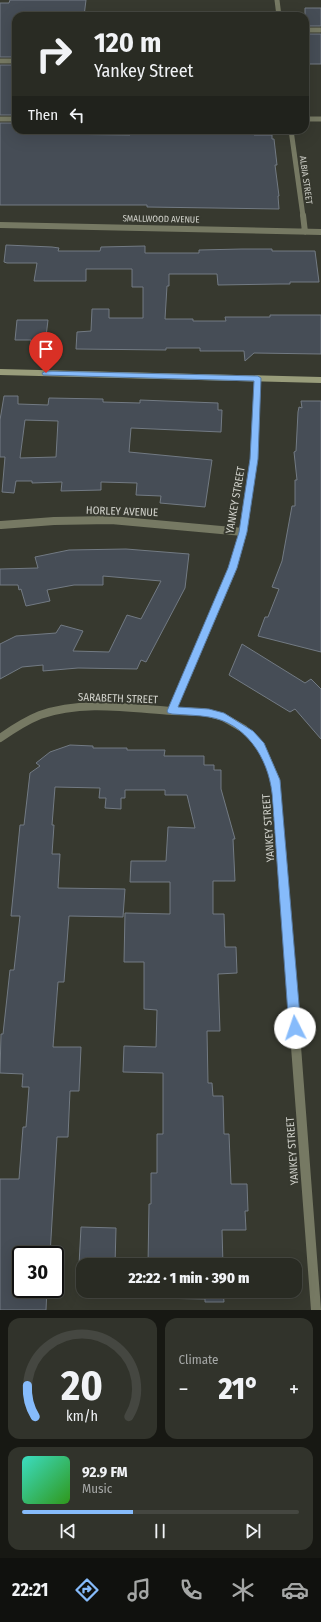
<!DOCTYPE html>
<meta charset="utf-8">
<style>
body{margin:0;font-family:"Fira Sans Condensed",sans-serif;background:#31332b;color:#f1f3f6;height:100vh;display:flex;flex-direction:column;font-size:15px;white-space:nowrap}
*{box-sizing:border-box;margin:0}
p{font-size:13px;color:#a5a7a6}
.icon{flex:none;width:22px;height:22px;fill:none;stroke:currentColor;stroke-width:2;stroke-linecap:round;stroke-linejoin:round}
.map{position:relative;height:1310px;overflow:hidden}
.side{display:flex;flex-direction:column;gap:8px;padding:8px;background:#171813;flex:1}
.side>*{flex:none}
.banner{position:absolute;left:12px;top:12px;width:297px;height:122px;border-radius:12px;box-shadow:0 4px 16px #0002,0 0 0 1px #454741;background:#292b23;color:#f1f3f6;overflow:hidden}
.speed{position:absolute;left:12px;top:1246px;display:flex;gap:8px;font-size:20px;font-weight:700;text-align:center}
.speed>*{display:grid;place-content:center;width:52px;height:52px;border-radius:50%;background:#292b23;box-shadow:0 4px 16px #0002,0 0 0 1px #454741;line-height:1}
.speed .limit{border:2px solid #111;border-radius:6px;background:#fff;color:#111}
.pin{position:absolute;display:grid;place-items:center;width:34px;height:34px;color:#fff;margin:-41px -17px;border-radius:50% 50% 50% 0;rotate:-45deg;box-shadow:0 0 4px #0007}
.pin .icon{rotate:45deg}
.me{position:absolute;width:44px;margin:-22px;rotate:356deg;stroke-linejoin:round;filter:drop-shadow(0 0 3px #0008)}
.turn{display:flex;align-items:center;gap:14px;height:84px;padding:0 16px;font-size:18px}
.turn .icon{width:52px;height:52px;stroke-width:2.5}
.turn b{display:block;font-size:28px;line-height:34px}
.then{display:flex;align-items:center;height:38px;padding:0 16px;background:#0003;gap:8px;font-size:15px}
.big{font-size:30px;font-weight:800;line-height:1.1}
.side .widget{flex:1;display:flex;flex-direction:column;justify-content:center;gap:6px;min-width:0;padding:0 14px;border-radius:12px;background:#31332b}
.side .dial{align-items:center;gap:0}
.dial svg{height:104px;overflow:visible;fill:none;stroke:#454741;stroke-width:7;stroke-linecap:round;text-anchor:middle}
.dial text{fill:#f1f3f6;stroke:none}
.song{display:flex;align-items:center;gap:12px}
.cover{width:48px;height:48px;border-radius:6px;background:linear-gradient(135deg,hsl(170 70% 55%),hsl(110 70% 35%))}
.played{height:4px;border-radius:2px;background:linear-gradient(90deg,#86bbfb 40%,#454741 40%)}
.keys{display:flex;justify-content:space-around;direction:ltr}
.heat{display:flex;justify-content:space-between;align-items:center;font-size:22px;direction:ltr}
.side .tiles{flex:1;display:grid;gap:8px;grid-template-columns:1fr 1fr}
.widget:last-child{grid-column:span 2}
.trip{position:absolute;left:76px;top:1258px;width:226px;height:40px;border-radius:12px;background:#292b23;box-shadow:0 4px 16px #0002,0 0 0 1px #454741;font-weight:800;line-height:40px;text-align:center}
.tab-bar{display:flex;height:64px;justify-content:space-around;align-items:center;background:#10110e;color:#a5a7a6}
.tab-bar .icon{width:28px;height:28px}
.tab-bar .active{color:#86bbfb}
.tab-bar b{font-size:18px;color:#f1f3f6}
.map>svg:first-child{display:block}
.building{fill:#464d56;stroke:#727a83;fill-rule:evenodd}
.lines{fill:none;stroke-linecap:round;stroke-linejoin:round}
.street-far3{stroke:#767963;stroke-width:5}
.street-far2{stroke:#767963;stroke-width:6}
.street-far1{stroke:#767963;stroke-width:8}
.street{stroke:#767963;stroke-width:10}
.secondary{stroke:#999d7b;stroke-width:6}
.route{fill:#86bbfb;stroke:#577aa3}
.labels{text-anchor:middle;stroke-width:4;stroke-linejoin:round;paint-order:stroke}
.far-street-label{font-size:9px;fill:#d1d2cb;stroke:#37392f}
.street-label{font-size:11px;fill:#d1d2cb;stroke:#37392f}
</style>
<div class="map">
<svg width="321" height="1310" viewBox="0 0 321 1310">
<rect width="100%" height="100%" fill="#37392f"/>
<path class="building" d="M 10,0 L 86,0 L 84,16 L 16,16 L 16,57 L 0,57 L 0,3 L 9,3 Z
M 305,8 L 321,8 L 321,26 L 305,26 Z
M 305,34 L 321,34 L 321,64 L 305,64 Z
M 0,65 L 16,65 L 16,115 L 0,115 Z
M 0,123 L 16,123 L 16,132 L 44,132 L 45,134 L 130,135 L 130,134 L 149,134 L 149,131 L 165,131 L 176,133 L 210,134 L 210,132 L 254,132 L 254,135 L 272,135 L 272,139 L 274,139 L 277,165 L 275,165 L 279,196 L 278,196 L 279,209 L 147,207 L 147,205 L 0,205 Z
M 6,245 L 52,247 L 59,248 L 58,251 L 100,251 L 101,247 L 145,246 L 145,253 L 199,253 L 199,250 L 242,249 L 272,249 L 272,251 L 315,251 L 319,282 L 290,282 L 290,284 L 279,284 L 218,285 L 217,274 L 169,274 L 169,286 L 167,286 L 165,319 L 193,319 L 193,321 L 226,321 L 225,317 L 270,317 L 270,315 L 321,315 L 321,354 L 254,353 L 245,361 L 244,351 L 200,351 L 200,348 L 166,348 L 166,350 L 76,349 L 77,332 L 91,331 L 92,309 L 109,309 L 109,318 L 143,318 L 143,287 L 132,287 L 132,269 L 86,269 L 86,281 L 34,281 L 37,263 L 7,263 L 4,262 Z
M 17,320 L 48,320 L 45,345 L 31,345 L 31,340 L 15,340 Z
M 4,396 L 18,396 L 18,404 L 48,405 L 49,398 L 103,399 L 103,402 L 140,403 L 140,400 L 218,403 L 218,410 L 222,410 L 221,432 L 131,428 L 129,452 L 212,460 L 205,507 L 160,503 L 161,496 L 136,495 L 137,483 L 101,482 L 101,490 L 61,491 L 62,482 L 32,483 L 32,481 L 16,481 L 14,493 L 2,492 L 5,457 L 0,457 L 0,420 ZM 25,420 L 58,421 L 56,457 L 20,458 Z
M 301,401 L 321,401 L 321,652 L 258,636 L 265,617 L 268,617 L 279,589 L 272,587 L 282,561 L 292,506 L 295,506 L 295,480 L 297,480 L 294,452 L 296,451 L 298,412 L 299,407 L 302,408 Z
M 126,549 L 189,554 L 185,588 L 146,662 L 141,660 L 137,669 L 78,668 L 43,671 L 43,665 L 22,667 L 0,679 L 0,644 L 16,636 L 56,633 L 61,625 L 83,631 L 73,651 L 109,652 L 127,615 L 141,619 L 161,581 L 103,576 L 103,585 L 74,585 L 47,590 L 50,601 L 26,606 L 21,589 L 19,590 L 18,585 L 0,585 L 0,569 L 38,568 L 35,557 L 69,550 Z
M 242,644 L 305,683 L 311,679 L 321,689 L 321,739 L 295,709 L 290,712 L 229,675 Z
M 70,745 L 93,746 L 93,748 L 127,748 L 127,750 L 165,750 L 164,756 L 204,756 L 204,765 L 214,765 L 214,770 L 221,770 L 221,789 L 235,839 L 233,839 L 235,881 L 213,881 L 213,914 L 224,914 L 225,947 L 236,947 L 237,973 L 218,974 L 220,1031 L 207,1031 L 208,1083 L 212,1083 L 213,1096 L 223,1096 L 224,1134 L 229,1134 L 231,1184 L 247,1184 L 248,1211 L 245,1211 L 246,1230 L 222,1230 L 223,1265 L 148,1265 L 149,1204 L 151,1204 L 151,1173 L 157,1173 L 157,1134 L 163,1134 L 163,1073 L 123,1072 L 124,1046 L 156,1047 L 157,1010 L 144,1009 L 144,962 L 124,962 L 125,913 L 170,914 L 170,882 L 130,882 L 131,861 L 166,861 L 168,827 L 195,828 L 187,795 L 165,795 L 165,790 L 125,790 L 125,798 L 121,798 L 121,809 L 105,808 L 106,798 L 99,798 L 100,788 L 55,787 L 52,825 L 54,825 L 52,854 L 60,854 L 58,888 L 125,889 L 123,917 L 69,916 L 64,982 L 58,982 L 53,1047 L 81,1047 L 79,1091 L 70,1091 L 68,1137 L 57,1137 L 50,1255 L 21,1255 L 21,1289 L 47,1289 L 46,1310 L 0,1310 L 0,1179 L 19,1179 L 23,1127 L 26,1127 L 29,1087 L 22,1087 L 23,1074 L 0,1073 L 1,1034 L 3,1034 L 10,970 L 14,970 L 20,916 L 11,916 L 20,825 L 24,825 L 30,773 L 40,766 L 36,763 L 50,752 Z
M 81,1227 L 116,1228 L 115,1265 L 79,1265 Z
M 151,1291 L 223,1291 L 224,1302 L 205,1302 L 205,1299 L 151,1298 Z"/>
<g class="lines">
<path class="street-far3" d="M 277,0 L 279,16
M 305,30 L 321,30
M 0,61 L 16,61
M 0,119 L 16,119
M 305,119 L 321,119
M 291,130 L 303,216"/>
<path class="street-far2" d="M 303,215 L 305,232
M 0,225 L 321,232
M 249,493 L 254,459 L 258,378"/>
<path class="street-far1" d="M 249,492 L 243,532 L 233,568 L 172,711 L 204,712 L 223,717 L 244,729 L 261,746 L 276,780 L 281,850
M 1,525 L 54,521 L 111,520 L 243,532
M 0,738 C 13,729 25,721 40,715 C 82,700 129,708 172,711"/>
<path class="street" d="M 281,849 L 316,1310"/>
<path class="secondary" d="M 0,372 L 321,380"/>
</g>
<path class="route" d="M 46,371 L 258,376 L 261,378 L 258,459 L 247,532 L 237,568 L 178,707 L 209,709 L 224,713 L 253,731 L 264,743 L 280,780 L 301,1028 L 299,1032 L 295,1034 L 291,1032 L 289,1028 L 272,793 C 268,758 246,723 209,717 C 197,715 184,715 172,714 L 168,713 L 167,711 L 228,568 L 239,532 L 250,459 L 254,381 L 43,375 L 42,373 Z"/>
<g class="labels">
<g class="far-street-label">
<text transform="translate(306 180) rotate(82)" y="3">ALBIA STREET</text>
<text transform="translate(161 219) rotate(1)" y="3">SMALLWOOD AVENUE</text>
</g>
<g class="street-label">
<text transform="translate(235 500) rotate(-80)" y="4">YANKEY STREET</text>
<text transform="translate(122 511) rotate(2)" y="4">HORLEY AVENUE</text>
<text transform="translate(118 698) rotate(2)" y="4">SARABETH STREET</text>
<text transform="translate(268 828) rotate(-94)" y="4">YANKEY STREET</text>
<text transform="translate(292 1151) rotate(-94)" y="4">YANKEY STREET</text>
</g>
</g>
</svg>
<div class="speed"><div class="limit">30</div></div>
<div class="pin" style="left:46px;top:373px;background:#d93025"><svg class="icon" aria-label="arrive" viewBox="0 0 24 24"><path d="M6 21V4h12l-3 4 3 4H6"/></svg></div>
<svg class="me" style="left:295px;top:1028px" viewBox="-20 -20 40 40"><circle r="19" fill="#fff"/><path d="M0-13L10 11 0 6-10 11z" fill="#86bbfb"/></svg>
<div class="trip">22:22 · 1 min · 390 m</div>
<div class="banner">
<div class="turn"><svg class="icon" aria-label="right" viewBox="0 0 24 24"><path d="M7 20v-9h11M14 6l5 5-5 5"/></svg><div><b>120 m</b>Yankey Street</div></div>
<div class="then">Then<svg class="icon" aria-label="left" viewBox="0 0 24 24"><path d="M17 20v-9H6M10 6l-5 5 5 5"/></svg></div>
</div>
</div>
<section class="side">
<div class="tiles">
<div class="widget dial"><svg viewBox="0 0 100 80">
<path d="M14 69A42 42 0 1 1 86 69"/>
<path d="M14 69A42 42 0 0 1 8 45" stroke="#86bbfb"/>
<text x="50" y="56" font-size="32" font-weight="700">20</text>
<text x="50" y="72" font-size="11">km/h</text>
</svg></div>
<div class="widget"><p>Climate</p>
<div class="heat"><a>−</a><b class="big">21°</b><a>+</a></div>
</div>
<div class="widget">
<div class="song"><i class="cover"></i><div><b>92.9 FM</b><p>Music</p></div></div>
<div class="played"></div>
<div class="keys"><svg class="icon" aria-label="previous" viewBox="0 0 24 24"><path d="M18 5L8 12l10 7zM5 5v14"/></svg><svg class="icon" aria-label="pause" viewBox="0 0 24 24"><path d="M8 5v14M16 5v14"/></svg><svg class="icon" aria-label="next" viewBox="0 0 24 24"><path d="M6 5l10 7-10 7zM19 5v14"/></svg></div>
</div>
</div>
</section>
<nav class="tab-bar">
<b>22:21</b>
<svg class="icon active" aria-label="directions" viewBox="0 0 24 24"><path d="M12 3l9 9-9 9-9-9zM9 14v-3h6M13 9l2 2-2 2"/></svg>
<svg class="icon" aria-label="music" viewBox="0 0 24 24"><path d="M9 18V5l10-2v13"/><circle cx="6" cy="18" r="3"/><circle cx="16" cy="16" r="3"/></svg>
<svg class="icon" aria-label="phone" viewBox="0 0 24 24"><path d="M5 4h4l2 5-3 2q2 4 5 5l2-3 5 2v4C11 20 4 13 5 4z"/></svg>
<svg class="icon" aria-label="climate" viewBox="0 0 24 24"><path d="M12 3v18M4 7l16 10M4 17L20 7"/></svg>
<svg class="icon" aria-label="car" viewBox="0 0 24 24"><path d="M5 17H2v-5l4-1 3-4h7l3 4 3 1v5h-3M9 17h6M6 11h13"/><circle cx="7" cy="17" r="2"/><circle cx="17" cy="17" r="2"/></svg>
</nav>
